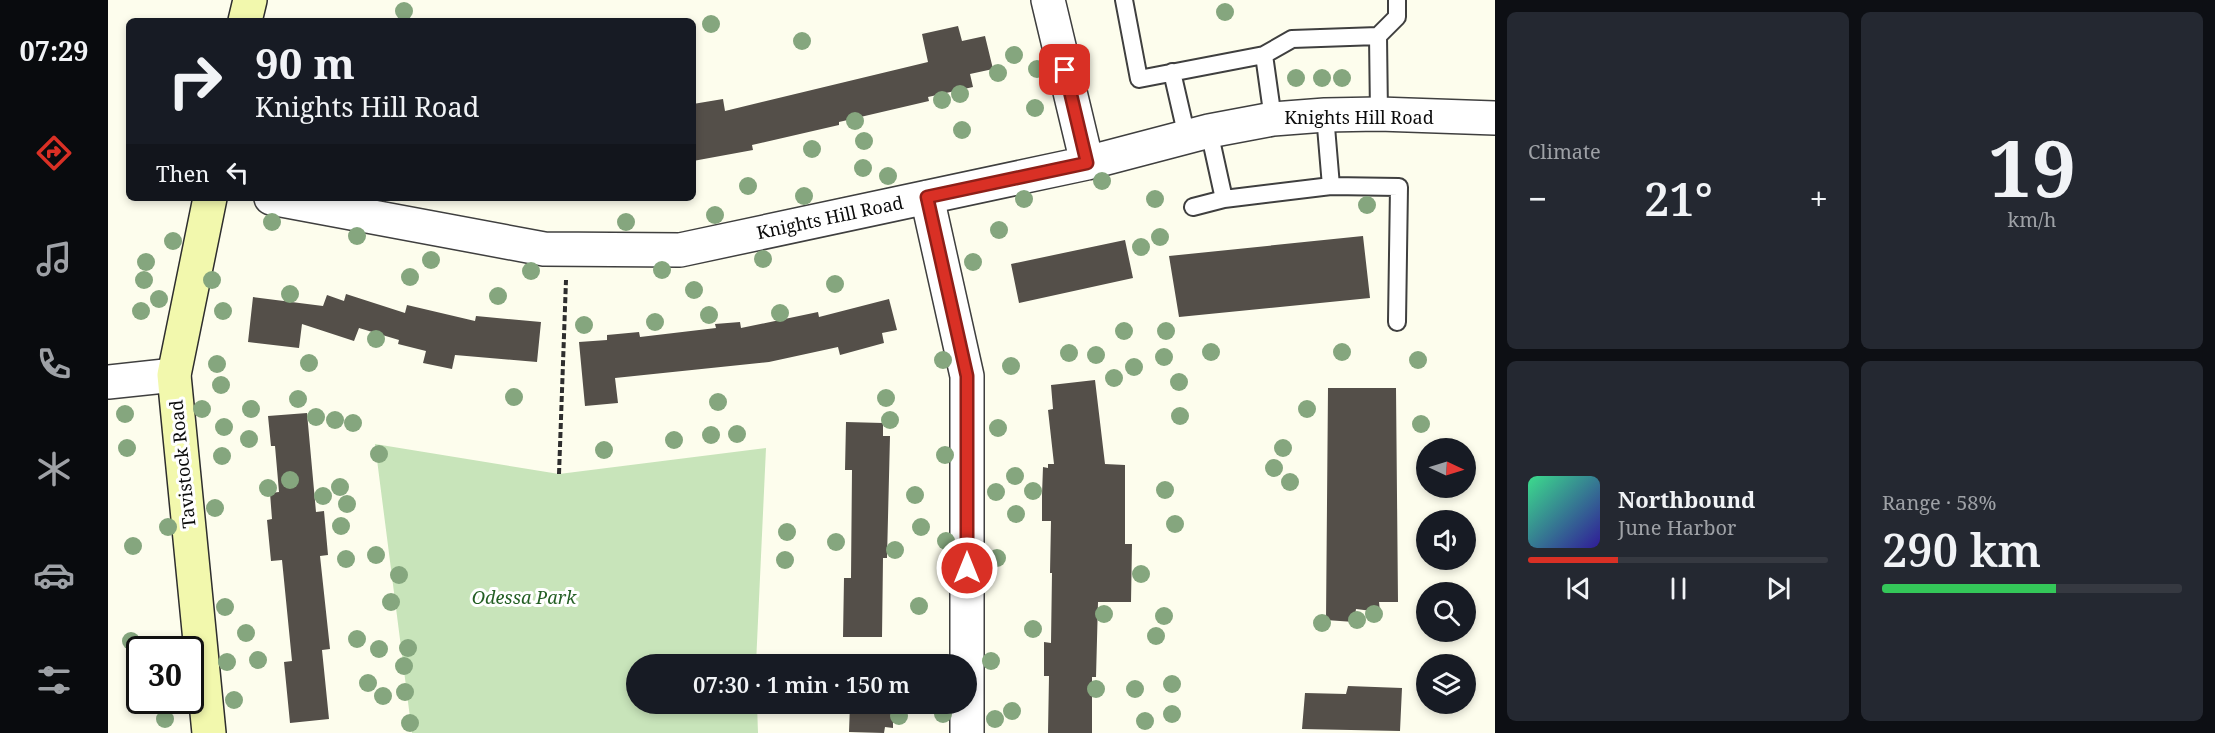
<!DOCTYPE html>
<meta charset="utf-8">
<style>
body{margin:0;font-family:"Noto Serif",serif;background:#242831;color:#f1f3f6;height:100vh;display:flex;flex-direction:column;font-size:22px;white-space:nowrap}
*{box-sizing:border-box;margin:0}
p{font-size:20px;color:#9ea1a6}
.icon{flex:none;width:33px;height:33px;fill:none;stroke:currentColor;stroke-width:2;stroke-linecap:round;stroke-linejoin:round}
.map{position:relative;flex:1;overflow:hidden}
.drawer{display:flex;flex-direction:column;gap:12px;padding:12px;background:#0d0f14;width:720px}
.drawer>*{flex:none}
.hud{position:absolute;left:18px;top:18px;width:570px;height:183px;border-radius:9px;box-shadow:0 3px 9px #0003;background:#171b24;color:#f1f3f6;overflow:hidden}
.needle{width:39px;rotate:94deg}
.buttons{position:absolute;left:1308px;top:438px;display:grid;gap:12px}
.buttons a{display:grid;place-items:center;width:60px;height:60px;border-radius:50%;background:#171b24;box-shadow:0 3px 9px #0003;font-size:30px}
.speed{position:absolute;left:18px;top:636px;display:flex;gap:12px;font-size:30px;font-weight:700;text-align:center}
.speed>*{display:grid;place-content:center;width:78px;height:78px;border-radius:50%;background:#171b24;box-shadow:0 3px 9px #0003;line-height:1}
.speed .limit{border:3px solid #111;border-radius:9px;background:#fff;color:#111}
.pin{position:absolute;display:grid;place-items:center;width:51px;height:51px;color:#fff;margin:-26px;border-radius:12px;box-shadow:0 3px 9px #0006}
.me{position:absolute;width:66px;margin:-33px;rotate:0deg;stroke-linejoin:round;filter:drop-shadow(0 0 4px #0008)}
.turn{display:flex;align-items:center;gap:21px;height:126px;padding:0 30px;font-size:27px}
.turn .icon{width:78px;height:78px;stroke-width:2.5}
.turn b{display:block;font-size:42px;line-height:51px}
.then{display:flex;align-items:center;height:57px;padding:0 30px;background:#0003;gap:12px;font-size:22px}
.big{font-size:45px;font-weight:600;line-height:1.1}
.drawer .card{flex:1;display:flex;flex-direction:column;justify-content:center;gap:9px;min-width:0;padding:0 21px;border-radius:9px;background:#242831}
.drawer .dial{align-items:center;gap:0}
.dial b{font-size:78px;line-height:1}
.song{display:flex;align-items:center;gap:18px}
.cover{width:72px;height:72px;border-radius:9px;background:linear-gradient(135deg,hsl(150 70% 55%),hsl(250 70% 35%))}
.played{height:6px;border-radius:3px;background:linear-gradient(90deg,#d93025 30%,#363941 30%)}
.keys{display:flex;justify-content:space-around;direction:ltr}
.heat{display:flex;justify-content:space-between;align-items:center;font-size:33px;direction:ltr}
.charge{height:9px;border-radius:4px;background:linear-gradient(90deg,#34c759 58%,#363941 0)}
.drawer .tiles{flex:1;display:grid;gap:12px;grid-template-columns:repeat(2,1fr)}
.trip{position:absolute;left:518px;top:654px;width:351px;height:60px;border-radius:30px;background:#171b24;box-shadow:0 3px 9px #0003;font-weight:600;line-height:60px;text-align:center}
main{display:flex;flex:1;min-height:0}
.tab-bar{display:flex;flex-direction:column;width:108px;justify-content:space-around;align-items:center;background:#090b0e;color:#9ea1a6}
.tab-bar .icon{width:42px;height:42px}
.tab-bar .current{color:#d93025}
.tab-bar b{font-size:27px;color:#f1f3f6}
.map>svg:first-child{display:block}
.green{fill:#c8e4ba}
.building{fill:#544f49}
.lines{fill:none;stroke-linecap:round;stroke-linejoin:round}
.lane-casing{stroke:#3f3f3f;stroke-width:20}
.street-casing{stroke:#3f3f3f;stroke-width:36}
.secondary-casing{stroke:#2e2e2e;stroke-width:36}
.path{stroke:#2e2e2e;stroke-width:4;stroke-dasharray:6 3;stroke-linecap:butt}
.lane{stroke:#fff;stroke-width:16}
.street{stroke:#fff;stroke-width:33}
.secondary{stroke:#f2f8ad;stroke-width:33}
.tree{fill:#85a67e}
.route-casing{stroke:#8d1f18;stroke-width:15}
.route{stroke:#d93025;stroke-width:10}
.labels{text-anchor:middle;stroke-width:6;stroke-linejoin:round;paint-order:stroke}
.street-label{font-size:18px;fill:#0c0c0c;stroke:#fff}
.park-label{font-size:18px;font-style:italic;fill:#235e23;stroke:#fff}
</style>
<main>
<nav class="tab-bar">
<b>07:29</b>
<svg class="icon current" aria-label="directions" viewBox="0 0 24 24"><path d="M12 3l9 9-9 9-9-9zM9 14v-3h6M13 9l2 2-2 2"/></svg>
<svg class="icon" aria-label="music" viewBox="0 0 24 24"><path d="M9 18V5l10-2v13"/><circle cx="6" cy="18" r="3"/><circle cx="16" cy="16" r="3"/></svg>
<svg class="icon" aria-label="phone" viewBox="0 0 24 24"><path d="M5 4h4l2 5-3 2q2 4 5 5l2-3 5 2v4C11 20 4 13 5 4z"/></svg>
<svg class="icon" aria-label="climate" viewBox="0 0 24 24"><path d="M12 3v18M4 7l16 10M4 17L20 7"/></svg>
<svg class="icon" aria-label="car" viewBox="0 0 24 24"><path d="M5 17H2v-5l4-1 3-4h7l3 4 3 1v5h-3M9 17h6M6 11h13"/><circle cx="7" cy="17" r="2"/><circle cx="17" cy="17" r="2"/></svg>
<svg class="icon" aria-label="filters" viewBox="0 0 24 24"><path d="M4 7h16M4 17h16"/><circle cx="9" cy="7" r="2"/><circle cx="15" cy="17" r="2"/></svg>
</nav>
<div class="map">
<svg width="1387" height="733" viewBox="0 0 1387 733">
<rect width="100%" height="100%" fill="#fdfded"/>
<path class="green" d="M 267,444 L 451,474 L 658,448 L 648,664 L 528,664 L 528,704 L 649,704 L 650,733 L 304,733 Z"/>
<path class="building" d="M 850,26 L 854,41 L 877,36 L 885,69 L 862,74 L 865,87 L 820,97 L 821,101 L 731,122 L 731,125 L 644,145 L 645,150 L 585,161 L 585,104 L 615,99 L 617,111 L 820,62 L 814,34 Z
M 1255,236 L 1262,298 L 1071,317 L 1061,256 Z
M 1017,240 L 1025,278 L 911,303 L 903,264 Z
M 238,294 L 297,313 L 299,305 L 367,321 L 368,316 L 433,322 L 429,362 L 347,355 L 344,369 L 315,363 L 318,351 L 290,344 L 291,340 L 251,328 L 246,341 L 194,324 L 191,348 L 140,342 L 145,297 L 215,306 L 219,295 L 236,301 Z
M 781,299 L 789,330 L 774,333 L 776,343 L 732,355 L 730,347 L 661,362 L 507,378 L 510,403 L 477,406 L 471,342 L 499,340 L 499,335 L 531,332 L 532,337 L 608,328 L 607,324 L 632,322 L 633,328 L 710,312 L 711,317 Z
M 987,380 L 997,464 L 1017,465 L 1017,544 L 1024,544 L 1023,602 L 990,602 L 988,677 L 984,677 L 984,733 L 940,733 L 941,676 L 936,676 L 936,642 L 943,643 L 944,573 L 942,573 L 943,521 L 934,521 L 934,495 L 935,467 L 940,468 L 940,464 L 946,464 L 940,410 L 945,409 L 943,385 Z
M 1220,388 L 1288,388 L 1290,602 L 1271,602 L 1272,612 L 1248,609 L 1246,622 L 1218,620 Z
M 199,413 L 208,512 L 216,511 L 220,555 L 212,556 L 222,649 L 214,650 L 221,719 L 182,723 L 176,662 L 184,661 L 174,560 L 163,561 L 159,520 L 164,519 L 162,493 L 171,492 L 167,446 L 163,446 L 160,416 Z
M 738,422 L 775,423 L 775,436 L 782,436 L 779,558 L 775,558 L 774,637 L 735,637 L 736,578 L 743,578 L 744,470 L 737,470 Z
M 1240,686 L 1294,688 L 1292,731 L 1194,729 L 1197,693 L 1238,694 Z
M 742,704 L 785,704 L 785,728 L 777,727 L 776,733 L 741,732 Z"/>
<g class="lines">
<defs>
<path id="lane" d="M 1016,0 L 1031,79 L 1156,55 L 1184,39 L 1270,36 L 1289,17 L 1289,0
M 1270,36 L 1271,114
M 1156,55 L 1165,119
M 1064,72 L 1079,137
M 1217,115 L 1223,186
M 1101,131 L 1116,199
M 1085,207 L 1116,199 L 1223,186 L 1291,187 L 1289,322"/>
<path id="street" d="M 940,0 L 979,163
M 819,197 L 859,376 L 859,733
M 163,198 L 436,249 L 572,250 L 979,163 L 1101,131 L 1165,119 L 1217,115 L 1271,114 L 1387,118
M 0,382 L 66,375"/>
<path id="secondary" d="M 137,21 L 142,0
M 101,733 L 66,375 L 102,198"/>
</defs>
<use href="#lane" class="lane-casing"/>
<use href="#street" class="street-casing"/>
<use href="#secondary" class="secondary-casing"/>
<path class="path" d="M 451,474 L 458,280
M 662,663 L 828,663"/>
<use href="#lane" class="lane"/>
<use href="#street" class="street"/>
<use href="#secondary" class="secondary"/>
</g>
<g class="tree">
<circle cx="296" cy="11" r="9"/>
<circle cx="1117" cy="12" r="9"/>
<circle cx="603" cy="24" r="9"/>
<circle cx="694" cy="41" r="9"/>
<circle cx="906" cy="55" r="9"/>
<circle cx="929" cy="69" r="9"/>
<circle cx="890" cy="73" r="9"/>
<circle cx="1188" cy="78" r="9"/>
<circle cx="1214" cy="78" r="9"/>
<circle cx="1234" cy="78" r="9"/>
<circle cx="852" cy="94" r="9"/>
<circle cx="834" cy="100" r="9"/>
<circle cx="927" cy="108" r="9"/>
<circle cx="747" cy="121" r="9"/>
<circle cx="854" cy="130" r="9"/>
<circle cx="756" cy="141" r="9"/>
<circle cx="704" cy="149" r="9"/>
<circle cx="755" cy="168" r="9"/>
<circle cx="780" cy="176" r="9"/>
<circle cx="994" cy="181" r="9"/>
<circle cx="640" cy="186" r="9"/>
<circle cx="696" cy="196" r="9"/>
<circle cx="916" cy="199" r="9"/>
<circle cx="1047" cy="199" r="9"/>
<circle cx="1259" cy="205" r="9"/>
<circle cx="607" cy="215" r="9"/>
<circle cx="164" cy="222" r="9"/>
<circle cx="518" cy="222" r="9"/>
<circle cx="891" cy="230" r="9"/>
<circle cx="249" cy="236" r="9"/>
<circle cx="1052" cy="237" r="9"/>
<circle cx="65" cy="241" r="9"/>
<circle cx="1033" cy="247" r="9"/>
<circle cx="655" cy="259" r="9"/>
<circle cx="323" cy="260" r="9"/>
<circle cx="38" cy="262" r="9"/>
<circle cx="865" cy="262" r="9"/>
<circle cx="554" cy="270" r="9"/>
<circle cx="423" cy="271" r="9"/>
<circle cx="302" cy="277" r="9"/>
<circle cx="36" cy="280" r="9"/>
<circle cx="104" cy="280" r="9"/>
<circle cx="727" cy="284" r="9"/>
<circle cx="586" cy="290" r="9"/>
<circle cx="182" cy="294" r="9"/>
<circle cx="390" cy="296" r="9"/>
<circle cx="51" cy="299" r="9"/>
<circle cx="33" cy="311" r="9"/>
<circle cx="115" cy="311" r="9"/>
<circle cx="672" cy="313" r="9"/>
<circle cx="601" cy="315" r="9"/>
<circle cx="547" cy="322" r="9"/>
<circle cx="476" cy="325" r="9"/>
<circle cx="1016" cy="331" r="9"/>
<circle cx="1058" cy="331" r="9"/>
<circle cx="268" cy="339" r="9"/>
<circle cx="1103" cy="352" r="9"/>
<circle cx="1234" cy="352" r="9"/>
<circle cx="961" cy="353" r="9"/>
<circle cx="988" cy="355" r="9"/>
<circle cx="1056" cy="357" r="9"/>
<circle cx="835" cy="360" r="9"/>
<circle cx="1310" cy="360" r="9"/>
<circle cx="201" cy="363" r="9"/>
<circle cx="109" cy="364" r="9"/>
<circle cx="903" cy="366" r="9"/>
<circle cx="1026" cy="367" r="9"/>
<circle cx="1006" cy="378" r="9"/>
<circle cx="1071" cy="382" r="9"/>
<circle cx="113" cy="385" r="9"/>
<circle cx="406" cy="397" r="9"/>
<circle cx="778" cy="398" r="9"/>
<circle cx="190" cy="399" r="9"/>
<circle cx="610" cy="402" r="9"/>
<circle cx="94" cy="409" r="9"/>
<circle cx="143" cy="409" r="9"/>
<circle cx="1199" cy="409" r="9"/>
<circle cx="17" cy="414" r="9"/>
<circle cx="1072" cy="416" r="9"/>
<circle cx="208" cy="417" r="9"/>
<circle cx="227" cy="420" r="9"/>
<circle cx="782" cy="420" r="9"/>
<circle cx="245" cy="423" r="9"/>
<circle cx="1313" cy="424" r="9"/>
<circle cx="116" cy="427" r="9"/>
<circle cx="890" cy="428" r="9"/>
<circle cx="629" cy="434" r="9"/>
<circle cx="603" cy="435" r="9"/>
<circle cx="141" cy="439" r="9"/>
<circle cx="566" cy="440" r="9"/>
<circle cx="19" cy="448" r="9"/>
<circle cx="1175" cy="448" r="9"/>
<circle cx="496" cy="450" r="9"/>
<circle cx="271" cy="454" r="9"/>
<circle cx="837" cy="455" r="9"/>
<circle cx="114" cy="456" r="9"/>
<circle cx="1166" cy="468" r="9"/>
<circle cx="907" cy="476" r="9"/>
<circle cx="182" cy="480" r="9"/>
<circle cx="1182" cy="482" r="9"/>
<circle cx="232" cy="487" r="9"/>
<circle cx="160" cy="488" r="9"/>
<circle cx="1057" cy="490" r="9"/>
<circle cx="925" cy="491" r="9"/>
<circle cx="888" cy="492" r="9"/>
<circle cx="807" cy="495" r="9"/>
<circle cx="215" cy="496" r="9"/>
<circle cx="239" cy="504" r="9"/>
<circle cx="107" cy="508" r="9"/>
<circle cx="908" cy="514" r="9"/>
<circle cx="1067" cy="524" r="9"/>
<circle cx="233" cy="526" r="9"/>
<circle cx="60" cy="527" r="9"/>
<circle cx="813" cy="527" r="9"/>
<circle cx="679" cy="532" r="9"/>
<circle cx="838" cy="541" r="9"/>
<circle cx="728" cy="542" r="9"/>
<circle cx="25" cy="546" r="9"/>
<circle cx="787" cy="550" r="9"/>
<circle cx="268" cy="555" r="9"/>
<circle cx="889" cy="558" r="9"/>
<circle cx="238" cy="559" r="9"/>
<circle cx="677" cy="560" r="9"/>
<circle cx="1033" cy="574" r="9"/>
<circle cx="291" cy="575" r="9"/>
<circle cx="283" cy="602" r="9"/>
<circle cx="811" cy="606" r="9"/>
<circle cx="117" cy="607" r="9"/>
<circle cx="996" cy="614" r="9"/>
<circle cx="1266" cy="614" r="9"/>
<circle cx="1056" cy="616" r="9"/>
<circle cx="1249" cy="620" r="9"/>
<circle cx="1214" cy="623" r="9"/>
<circle cx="925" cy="629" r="9"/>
<circle cx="138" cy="633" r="9"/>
<circle cx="1048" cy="636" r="9"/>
<circle cx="249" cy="639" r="9"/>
<circle cx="23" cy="641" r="9"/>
<circle cx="300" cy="648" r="9"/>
<circle cx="271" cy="649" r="9"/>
<circle cx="150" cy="660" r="9"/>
<circle cx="883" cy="661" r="9"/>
<circle cx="119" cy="662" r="9"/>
<circle cx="296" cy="666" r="9"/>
<circle cx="260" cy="683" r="9"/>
<circle cx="1064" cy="684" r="9"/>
<circle cx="988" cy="689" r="9"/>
<circle cx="1027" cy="689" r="9"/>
<circle cx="297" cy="692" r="9"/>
<circle cx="275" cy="696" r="9"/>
<circle cx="126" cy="700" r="9"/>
<circle cx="904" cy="711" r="9"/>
<circle cx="835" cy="714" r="9"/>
<circle cx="1064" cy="714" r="9"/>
<circle cx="791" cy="716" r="9"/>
<circle cx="57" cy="719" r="9"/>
<circle cx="887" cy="719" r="9"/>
<circle cx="1037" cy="721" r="9"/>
<circle cx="302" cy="723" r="9"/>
</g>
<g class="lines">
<defs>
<path id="route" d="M 859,568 L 859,376 L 819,197 L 979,163 L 957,70"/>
</defs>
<use href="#route" class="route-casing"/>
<use href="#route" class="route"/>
</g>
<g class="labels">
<g class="street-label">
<text x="1251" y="124">Knights Hill Road</text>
<text transform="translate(722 218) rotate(-12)" y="6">Knights Hill Road</text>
<text transform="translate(75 464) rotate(-96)" y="6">Tavistock Road</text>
</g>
<g class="park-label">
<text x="416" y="604">Odessa Park</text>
</g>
</g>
</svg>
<div class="buttons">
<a><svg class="needle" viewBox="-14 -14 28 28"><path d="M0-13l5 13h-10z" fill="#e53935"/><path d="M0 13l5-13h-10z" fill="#9ea1a6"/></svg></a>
<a><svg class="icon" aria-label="sound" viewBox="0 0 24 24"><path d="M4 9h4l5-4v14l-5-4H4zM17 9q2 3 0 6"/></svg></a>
<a><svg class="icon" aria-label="search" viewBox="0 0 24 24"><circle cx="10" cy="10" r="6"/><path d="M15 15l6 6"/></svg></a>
<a><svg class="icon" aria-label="layers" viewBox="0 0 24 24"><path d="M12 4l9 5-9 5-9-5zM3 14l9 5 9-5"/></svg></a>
</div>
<div class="speed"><div class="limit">30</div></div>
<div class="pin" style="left:957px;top:70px;background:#d93025"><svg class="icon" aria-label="arrive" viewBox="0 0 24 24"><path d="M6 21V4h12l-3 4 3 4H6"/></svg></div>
<svg class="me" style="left:859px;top:568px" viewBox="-20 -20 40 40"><circle r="17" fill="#d93025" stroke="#fff" stroke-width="3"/><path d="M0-11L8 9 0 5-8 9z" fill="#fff"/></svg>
<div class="trip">07:30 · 1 min · 150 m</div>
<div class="hud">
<div class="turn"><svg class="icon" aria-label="right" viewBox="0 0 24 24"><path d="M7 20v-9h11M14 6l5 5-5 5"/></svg><div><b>90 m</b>Knights Hill Road</div></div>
<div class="then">Then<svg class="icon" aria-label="left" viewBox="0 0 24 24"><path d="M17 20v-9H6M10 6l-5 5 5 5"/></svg></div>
</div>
</div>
<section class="drawer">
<div class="tiles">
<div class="card"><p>Climate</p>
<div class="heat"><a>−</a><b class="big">21°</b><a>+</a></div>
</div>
<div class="card dial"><b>19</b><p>km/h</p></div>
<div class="card">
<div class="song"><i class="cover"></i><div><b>Northbound</b><p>June Harbor</p></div></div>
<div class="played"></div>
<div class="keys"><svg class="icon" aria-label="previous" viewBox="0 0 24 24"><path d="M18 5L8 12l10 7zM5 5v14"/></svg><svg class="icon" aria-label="pause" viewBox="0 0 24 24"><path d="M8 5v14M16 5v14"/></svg><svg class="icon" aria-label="next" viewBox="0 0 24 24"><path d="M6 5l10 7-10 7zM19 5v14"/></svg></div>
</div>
<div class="card"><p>Range · 58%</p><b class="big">290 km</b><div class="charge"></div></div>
</div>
</section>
</main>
